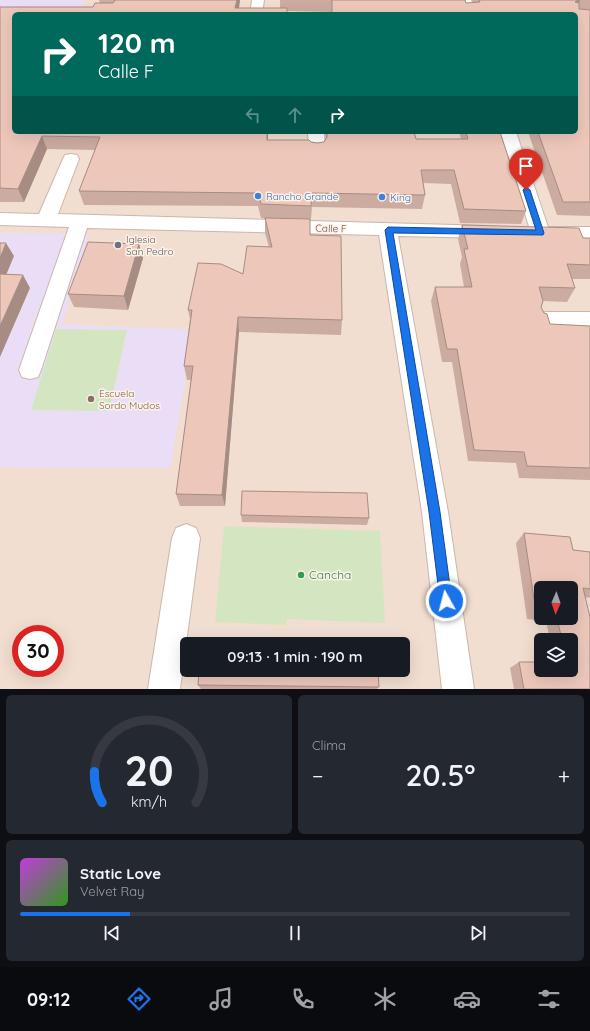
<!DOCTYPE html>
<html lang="es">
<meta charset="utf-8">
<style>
body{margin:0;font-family:Quicksand,sans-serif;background:#242831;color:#f1f3f6;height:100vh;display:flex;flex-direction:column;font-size:15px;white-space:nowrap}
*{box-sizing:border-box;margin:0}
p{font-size:13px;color:#9ea1a6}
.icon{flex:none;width:22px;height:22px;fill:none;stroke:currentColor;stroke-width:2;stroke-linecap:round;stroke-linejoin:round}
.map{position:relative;height:689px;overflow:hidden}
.sheet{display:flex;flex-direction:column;gap:6px;padding:6px;background:#0d0f14;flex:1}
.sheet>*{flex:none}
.guide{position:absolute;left:12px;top:12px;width:566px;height:122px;border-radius:6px;box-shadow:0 4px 16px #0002;background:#00695c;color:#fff;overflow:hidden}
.needle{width:26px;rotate:182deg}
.buttons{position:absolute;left:534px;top:581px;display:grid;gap:8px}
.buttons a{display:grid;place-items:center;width:44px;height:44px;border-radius:6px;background:#171b24;box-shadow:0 4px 16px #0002;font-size:20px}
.speed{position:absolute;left:12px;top:625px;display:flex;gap:8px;font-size:20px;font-weight:700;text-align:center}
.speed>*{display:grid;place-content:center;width:52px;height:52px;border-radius:50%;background:#171b24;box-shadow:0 4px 16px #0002;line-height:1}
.speed .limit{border:6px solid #d22;background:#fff;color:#111}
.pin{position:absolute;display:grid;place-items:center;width:34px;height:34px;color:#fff;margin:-41px -17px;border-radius:50% 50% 50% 0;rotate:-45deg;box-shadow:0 0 4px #0007}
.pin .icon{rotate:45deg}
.me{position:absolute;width:44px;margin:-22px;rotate:353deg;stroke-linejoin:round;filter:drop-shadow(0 0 3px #0008)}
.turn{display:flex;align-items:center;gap:14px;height:84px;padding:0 20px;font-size:18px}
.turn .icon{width:52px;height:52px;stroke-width:2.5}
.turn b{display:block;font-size:28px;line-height:34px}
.lanes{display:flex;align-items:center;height:38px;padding:0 20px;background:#0003;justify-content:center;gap:20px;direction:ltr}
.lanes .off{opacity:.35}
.big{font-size:30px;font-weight:600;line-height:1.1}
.sheet .card{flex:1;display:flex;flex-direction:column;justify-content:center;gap:6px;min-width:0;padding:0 14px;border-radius:6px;background:#242831}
.sheet .dial{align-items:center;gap:0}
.dial svg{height:104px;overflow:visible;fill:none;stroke:#363941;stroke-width:7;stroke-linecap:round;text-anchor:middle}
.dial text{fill:#f1f3f6;stroke:none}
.song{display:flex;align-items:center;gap:12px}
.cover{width:48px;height:48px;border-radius:6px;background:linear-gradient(135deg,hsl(290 70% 55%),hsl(110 70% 35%))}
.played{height:4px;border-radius:2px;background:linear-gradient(90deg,#1a73e8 20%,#363941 20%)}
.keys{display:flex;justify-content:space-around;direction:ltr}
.heat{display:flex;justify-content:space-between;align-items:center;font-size:22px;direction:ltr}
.sheet .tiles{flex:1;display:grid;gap:6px;grid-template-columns:1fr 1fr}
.card:last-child{grid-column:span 2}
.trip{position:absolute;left:180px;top:637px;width:230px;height:40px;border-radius:6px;background:#171b24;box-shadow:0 4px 16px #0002;font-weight:600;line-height:40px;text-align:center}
.tabs{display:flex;height:64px;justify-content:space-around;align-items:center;background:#090b0e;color:#9ea1a6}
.tabs .icon{width:28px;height:28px}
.tabs .active{color:#1a73e8}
.tabs b{font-size:18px;color:#f1f3f6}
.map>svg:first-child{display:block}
.residential{fill:#f1ded0;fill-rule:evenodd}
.education{fill:#eadef6}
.green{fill:#d4e6c1}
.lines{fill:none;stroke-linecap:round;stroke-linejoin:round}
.minor-casing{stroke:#ccb6ab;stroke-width:2}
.minor{fill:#fff;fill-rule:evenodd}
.wall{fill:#ccaca0;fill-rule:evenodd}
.shaded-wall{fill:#a68c82}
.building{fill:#edc8ba;stroke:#a68c82}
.route{fill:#1a73e8;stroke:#114b97}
.shop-dot{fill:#3f7fe0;stroke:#fef1e6;stroke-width:1.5}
.worship-dot{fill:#6b7280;stroke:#fef1e6;stroke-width:1.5}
.education-dot{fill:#8d6e63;stroke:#fef1e6;stroke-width:1.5}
.leisure-dot{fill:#2e9e5b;stroke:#fef1e6;stroke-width:1.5}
.labels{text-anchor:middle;stroke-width:3;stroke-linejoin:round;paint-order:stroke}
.shop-label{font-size:10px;fill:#366cbe;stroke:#fef1e6;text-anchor:start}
.street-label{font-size:10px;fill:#6f524a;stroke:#fef1e6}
.worship-label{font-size:10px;fill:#5b616d;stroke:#fef1e6;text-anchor:start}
.education-label{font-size:10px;fill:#785e54;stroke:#fef1e6;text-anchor:start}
.near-leisure-label{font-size:12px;fill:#27864d;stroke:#fef1e6;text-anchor:start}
</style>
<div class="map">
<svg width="590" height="689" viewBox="0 0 590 689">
<rect width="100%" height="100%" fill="#faede1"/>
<path class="residential" d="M 0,0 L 590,0 L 590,689 L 0,689 ZM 14,14 L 576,14 L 576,132 L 14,132 ZM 541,588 L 571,588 L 571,618 L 541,618 ZM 21,634 L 55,634 L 55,668 L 21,668 ZM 541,640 L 571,640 L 571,670 L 541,670 ZM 187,644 L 403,644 L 403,670 L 187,670 Z"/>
<path class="education" d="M 0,0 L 85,0 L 81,8 L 0,9 Z
M 0,233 L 89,234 L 62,324 L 194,330 L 170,468 L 0,467 Z"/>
<path class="green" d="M 56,329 L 127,330 L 109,411 L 31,410 Z
M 224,526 L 380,531 L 385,623 L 287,619 L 286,625 L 215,622 Z"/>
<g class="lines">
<defs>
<path id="minor" d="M 252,0 L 264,0 L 262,14 L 250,14 Z
M 459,0 L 471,0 L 476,14 L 464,14 Z
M 308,132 L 324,132 L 325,150 L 323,154 L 317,155 L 311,154 L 309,150 Z
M 500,132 L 516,132 L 548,227 L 590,227 L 590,241 L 551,239 C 545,238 540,239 533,238 L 531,233 Z
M 71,154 L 77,155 L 79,159 L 58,214 L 491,226 L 498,227 L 500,232 L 498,237 L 491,238 L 398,236 L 448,512 L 474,689 L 442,689 L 422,512 L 379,235 L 87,228 L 41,370 L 38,377 L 30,379 L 22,377 L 19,370 L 69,227 L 0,225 L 0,213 L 39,214 L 63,159 L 65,155 Z
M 546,312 L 590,312 L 590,328 L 546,328 L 538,326 L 535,320 L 538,314 Z
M 186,524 L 196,528 L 200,538 L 180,689 L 148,689 L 172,538 L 176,528 Z"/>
</defs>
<use href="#minor" class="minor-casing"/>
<use href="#minor" class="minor"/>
</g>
<path class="wall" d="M 99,0 L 240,0 L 239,8 L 280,8 L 280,0 L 465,0 L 466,3 L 473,3 L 472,0 L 590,0 L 590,216 L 557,215 L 528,132 L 576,132 L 576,14 L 331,14 L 331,12 L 287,11 L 287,14 L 14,14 L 14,132 L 268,132 L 268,140 L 311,142 L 317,143 L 324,142 L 326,139 L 325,132 L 414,132 L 416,139 L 461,139 L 459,132 L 500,132 L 526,211 L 521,224 L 460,223 L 451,184 L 423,183 L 425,195 L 422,209 L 312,207 L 311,219 L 261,218 L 258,206 L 84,205 L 79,191 L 95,150 L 47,149 L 24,202 L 0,202 L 0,7 L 93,7 L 100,3 Z
M 265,218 L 310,235 L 342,320 L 341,335 L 239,332 L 225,506 L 180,506 L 176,494 L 191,380 L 187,380 L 184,366 L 190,319 L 188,310 L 243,274 L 269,247 L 265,233 Z
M 462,225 L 583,238 L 590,238 L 590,279 L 572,279 L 575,288 L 567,302 L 543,301 L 541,307 L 550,324 L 590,326 L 590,480 L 519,478 L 516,463 L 468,461 L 452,362 L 442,362 L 431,301 L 435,287 L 464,287 L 460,264 L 462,257 L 458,239 Z
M 139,244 L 143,258 L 128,310 L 74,307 L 68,294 Z
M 241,515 L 369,518 L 367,525 L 242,522 Z
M 524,533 L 573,550 L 590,552 L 590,598 L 585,597 L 590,689 L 514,689 L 510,668 L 519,662 L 571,670 L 571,640 L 550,640 L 546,621 L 527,619 L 516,543 ZM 541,588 L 571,618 L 541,618 Z
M 198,685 L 379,687 L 377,689 L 201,689 Z"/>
<path class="shaded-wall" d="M 237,0 L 240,0 L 238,14 L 235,8 Z
M 578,0 L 580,0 L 576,12 L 575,2 Z
M 267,132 L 268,132 L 267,153 Z
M 42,136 L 47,149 L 24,202 L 18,189 Z
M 6,243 L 14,256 L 4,280 L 0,274 L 0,258 Z
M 139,244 L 143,258 L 128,310 L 124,296 Z
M 23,275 L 30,288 L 0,357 L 0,326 Z
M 238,317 L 239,332 L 225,506 L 222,495 Z"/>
<path class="building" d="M 114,0 L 237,0 L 235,8 L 287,8 L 287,14 L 14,14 L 14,132 L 267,132 L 267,140 L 309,140 L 311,142 L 317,143 L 324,142 L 327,137 L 327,132 L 414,132 L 416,139 L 468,139 L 466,132 L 500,132 L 526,211 L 464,209 L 454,170 L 421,170 L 425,195 L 312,193 L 311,206 L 261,204 L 258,193 L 79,191 L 100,137 L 42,136 L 18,189 L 0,188 L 0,7 L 93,7 L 95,3 L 113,3 L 115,1 Z
M 332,0 L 465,0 L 466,3 L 480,2 L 479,0 L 578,0 L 575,2 L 579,3 L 579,9 L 590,10 L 590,202 L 563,202 L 538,132 L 576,132 L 576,14 L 332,14 Z
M 265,218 L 310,219 L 310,235 L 341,236 L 342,320 L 238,317 L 222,495 L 176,494 L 193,366 L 184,366 L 192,310 L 188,310 L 198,263 L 221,264 L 243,274 L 247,246 L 272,247 Z
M 462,225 L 579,228 L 583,238 L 590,238 L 590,265 L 567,264 L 575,288 L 539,287 L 543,301 L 541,307 L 544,313 L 547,314 L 550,324 L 590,326 L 590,468 L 527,466 L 524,452 L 474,450 L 457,349 L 447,349 L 435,287 L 472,287 L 464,249 L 468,249 Z
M 88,242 L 139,244 L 124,296 L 68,294 Z
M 0,243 L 6,243 L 0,258 Z
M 0,274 L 23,275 L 0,326 Z
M 242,491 L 367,493 L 369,518 L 241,515 Z
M 524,533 L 570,537 L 573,550 L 590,552 L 590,589 L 583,588 L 590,617 L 590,689 L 524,689 L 519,662 L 541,662 L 541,670 L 571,670 L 571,640 L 562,640 L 557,618 L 571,618 L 571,588 L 541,588 L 541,612 L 536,612 Z
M 202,640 L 376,642 L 376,644 L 202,644 Z
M 199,670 L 378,670 L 379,687 L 198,685 Z"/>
<path class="route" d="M 526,187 L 530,190 L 544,233 L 543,235 L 393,233 L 440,512 L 452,601 L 450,605 L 446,607 L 442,605 L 440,601 L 429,512 L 385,230 L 388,227 L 536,230 L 523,190 Z"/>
<g class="shop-dot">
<circle cx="258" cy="196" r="4"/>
<circle cx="382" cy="197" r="4"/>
</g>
<circle class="worship-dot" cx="118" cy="245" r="4"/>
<circle class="education-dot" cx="91" cy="399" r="4"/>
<circle class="leisure-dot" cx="301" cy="575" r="4"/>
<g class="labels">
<g class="shop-label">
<text x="266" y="200">Rancho Grande</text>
<text x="390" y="201">King</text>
</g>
<g class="street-label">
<text transform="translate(331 228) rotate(2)" y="4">Calle F</text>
</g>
<g class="worship-label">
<text x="126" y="243">Iglesia<tspan x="126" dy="12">San Pedro</tspan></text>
</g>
<g class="education-label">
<text x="99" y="397">Escuela<tspan x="99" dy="12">Sordo Mudos</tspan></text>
</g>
<g class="near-leisure-label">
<text x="309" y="579">Cancha</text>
</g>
</g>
</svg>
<div class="buttons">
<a><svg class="needle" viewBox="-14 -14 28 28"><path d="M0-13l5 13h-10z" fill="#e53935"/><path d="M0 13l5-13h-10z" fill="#9ea1a6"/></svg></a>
<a><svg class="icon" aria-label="layers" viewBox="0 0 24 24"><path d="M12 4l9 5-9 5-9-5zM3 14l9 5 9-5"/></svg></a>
</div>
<div class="speed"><div class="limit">30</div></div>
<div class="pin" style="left:526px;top:190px;background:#d93025"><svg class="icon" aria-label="arrive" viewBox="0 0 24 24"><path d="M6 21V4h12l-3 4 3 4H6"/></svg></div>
<svg class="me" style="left:446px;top:601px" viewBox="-20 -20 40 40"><circle r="17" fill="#1a73e8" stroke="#fff" stroke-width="3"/><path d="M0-11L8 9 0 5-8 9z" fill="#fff"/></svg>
<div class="trip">09:13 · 1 min · 190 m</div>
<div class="guide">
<div class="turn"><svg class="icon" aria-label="right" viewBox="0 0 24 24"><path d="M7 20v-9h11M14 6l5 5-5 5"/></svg><div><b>120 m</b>Calle F</div></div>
<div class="lanes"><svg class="icon off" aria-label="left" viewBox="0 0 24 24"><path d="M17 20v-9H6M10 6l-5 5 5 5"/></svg><svg class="icon off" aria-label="ahead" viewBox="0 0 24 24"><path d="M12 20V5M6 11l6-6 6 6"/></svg><svg class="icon" aria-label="right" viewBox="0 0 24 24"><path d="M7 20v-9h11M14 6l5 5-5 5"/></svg></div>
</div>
</div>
<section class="sheet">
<div class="tiles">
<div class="card dial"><svg viewBox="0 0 100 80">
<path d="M14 69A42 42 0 1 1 86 69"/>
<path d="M14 69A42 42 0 0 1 8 45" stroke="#1a73e8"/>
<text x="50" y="56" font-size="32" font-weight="700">20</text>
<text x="50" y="72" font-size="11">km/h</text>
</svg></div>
<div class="card"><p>Clima</p>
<div class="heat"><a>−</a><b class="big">20.5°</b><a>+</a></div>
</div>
<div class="card">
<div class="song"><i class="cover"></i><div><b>Static Love</b><p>Velvet Ray</p></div></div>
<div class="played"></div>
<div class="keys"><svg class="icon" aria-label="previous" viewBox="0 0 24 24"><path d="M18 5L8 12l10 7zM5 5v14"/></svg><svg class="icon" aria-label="pause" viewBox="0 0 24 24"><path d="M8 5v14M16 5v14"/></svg><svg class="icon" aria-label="next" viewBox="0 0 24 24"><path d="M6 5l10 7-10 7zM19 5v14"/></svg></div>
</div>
</div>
</section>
<nav class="tabs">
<b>09:12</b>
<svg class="icon active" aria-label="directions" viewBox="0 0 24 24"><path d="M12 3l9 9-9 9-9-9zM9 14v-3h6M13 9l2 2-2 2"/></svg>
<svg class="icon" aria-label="music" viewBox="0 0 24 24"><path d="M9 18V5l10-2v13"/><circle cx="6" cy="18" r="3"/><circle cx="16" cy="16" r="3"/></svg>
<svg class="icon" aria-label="phone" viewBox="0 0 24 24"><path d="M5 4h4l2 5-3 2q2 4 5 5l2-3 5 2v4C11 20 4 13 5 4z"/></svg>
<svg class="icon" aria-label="climate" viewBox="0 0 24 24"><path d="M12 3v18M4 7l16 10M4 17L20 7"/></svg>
<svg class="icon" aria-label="car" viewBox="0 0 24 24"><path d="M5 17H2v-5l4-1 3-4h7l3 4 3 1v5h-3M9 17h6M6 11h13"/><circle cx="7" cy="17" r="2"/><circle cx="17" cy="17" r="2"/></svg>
<svg class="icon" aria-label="filters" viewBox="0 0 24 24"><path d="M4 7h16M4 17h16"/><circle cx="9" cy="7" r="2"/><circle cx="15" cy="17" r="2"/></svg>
</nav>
